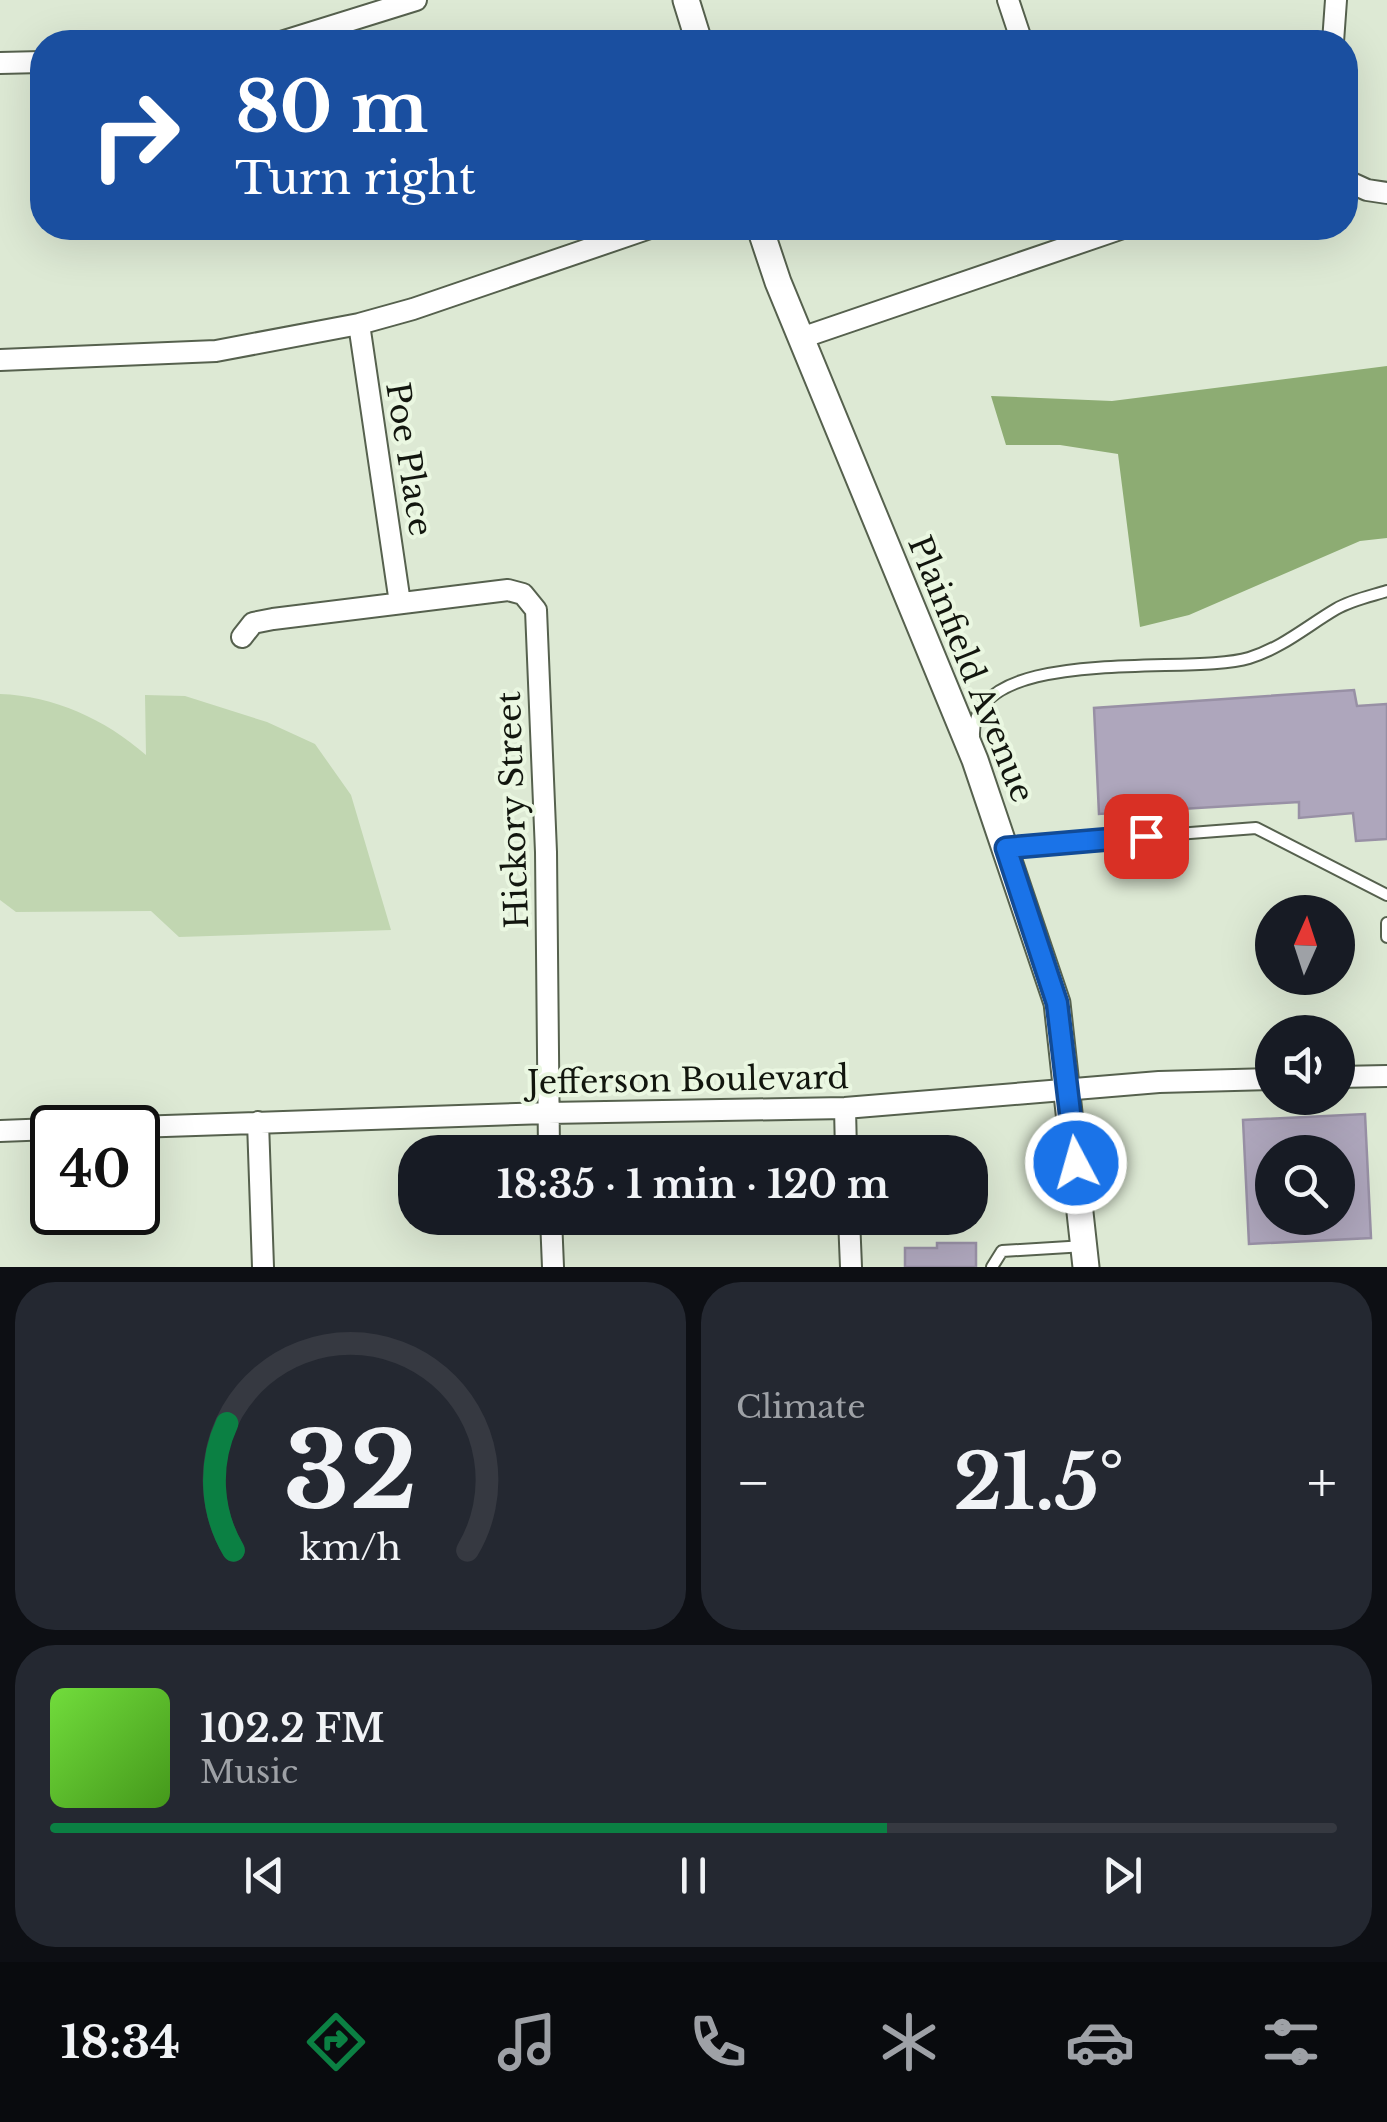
<!DOCTYPE html>
<meta charset="utf-8">
<style>
body{margin:0;font-family:"Libre Baskerville",serif;background:#242831;color:#f1f3f6;height:100vh;display:flex;flex-direction:column;font-size:38px;white-space:nowrap}
*{box-sizing:border-box;margin:0}
p{font-size:32px;color:#9ea1a6}
.icon{flex:none;width:55px;height:55px;fill:none;stroke:currentColor;stroke-width:2;stroke-linecap:round;stroke-linejoin:round}
.map{position:relative;height:1267px;overflow:hidden}
.sheet{display:flex;flex-direction:column;gap:15px;padding:15px;background:#0d0f14;flex:1}
.sheet>*{flex:none}
.banner{position:absolute;left:30px;top:30px;width:1328px;height:210px;border-radius:40px;box-shadow:0 10px 40px #0002;background:#1a4fa0;color:#fff;overflow:hidden}
.needle{width:65px;rotate:3deg}
.controls{position:absolute;left:1255px;top:895px;display:grid;gap:20px}
.controls a{display:grid;place-items:center;width:100px;height:100px;border-radius:50%;background:#171b24;box-shadow:0 10px 40px #0002;font-size:50px}
.speed{position:absolute;left:30px;top:1105px;display:flex;gap:20px;font-size:50px;font-weight:700;text-align:center}
.speed>*{display:grid;place-content:center;width:130px;height:130px;border-radius:50%;background:#171b24;box-shadow:0 10px 40px #0002;line-height:1}
.speed .limit{border:5px solid #111;border-radius:15px;background:#fff;color:#111}
.pin{position:absolute;display:grid;place-items:center;width:85px;height:85px;color:#fff;margin:-42px;border-radius:20px;box-shadow:0 5px 15px #0006}
.me{position:absolute;width:110px;margin:-55px;rotate:354deg;stroke-linejoin:round;filter:drop-shadow(0 0 8px #0008)}
.turn{display:flex;align-items:center;gap:35px;height:210px;padding:0 40px;font-size:45px}
.turn .icon{width:130px;height:130px;stroke-width:2.5}
.turn b{display:block;font-size:70px;line-height:85px}
.big{font-size:75px;font-weight:700;line-height:1.1}
.sheet .card{flex:1;display:flex;flex-direction:column;justify-content:center;gap:15px;min-width:0;padding:0 35px;border-radius:40px;background:#242831}
.sheet .dial{align-items:center;gap:0}
.dial svg{height:260px;overflow:visible;fill:none;stroke:#363941;stroke-width:7;stroke-linecap:round;text-anchor:middle}
.dial text{fill:#f1f3f6;stroke:none}
.song{display:flex;align-items:center;gap:30px}
.cover{width:120px;height:120px;border-radius:15px;background:linear-gradient(135deg,hsl(100 70% 55%),hsl(100 70% 35%))}
.played{height:10px;border-radius:5px;background:linear-gradient(90deg,#0b8043 65%,#363941 65%)}
.keys{display:flex;justify-content:space-around;direction:ltr}
.heat{display:flex;justify-content:space-between;align-items:center;font-size:55px;direction:ltr}
.sheet .tiles{flex:1;display:grid;gap:15px;grid-template-columns:1fr 1fr}
.card:last-child{grid-column:span 2}
.trip{position:absolute;left:398px;top:1135px;width:590px;height:100px;border-radius:40px;background:#171b24;box-shadow:0 10px 40px #0002;font-weight:700;line-height:100px;text-align:center}
.menu{display:flex;height:160px;justify-content:space-around;align-items:center;background:#090b0e;color:#9ea1a6}
.menu .icon{width:70px;height:70px}
.menu .on{color:#0b8043}
.menu b{font-size:45px;color:#f1f3f6}
.map>svg:first-child{display:block}
.green{fill:#c1d6b1}
.forest{fill:#8dac73}
.building{fill:#aea6bc;stroke:#9890a5;stroke-width:2.5;fill-rule:evenodd}
.lines{fill:none;stroke-linecap:round;stroke-linejoin:round}
.service-casing{stroke:#56614e;stroke-width:14}
.minor-casing{stroke:#56614e;stroke-width:24}
.tertiary-casing{stroke:#56614e;stroke-width:29}
.service{stroke:#fff;stroke-width:10}
.minor{stroke:#fff;stroke-width:20}
.tertiary{stroke:#fff;stroke-width:25}
.route-casing{stroke:#114b97;stroke-width:25}
.route{stroke:#1a73e8;stroke-width:18}
.labels{text-anchor:middle;stroke-width:8;stroke-linejoin:round;paint-order:stroke}
.street-label{font-size:32px;fill:#12160e;stroke:#eaf7e1}
</style>
<div class="map">
<svg width="1387" height="1267" viewBox="0 0 1387 1267">
<rect width="100%" height="100%" fill="#dde9d4"/>
<path class="green" d="M 0,694 C 54,696 105,719 146,755 L 145,695 L 185,696 L 267,722 L 315,744 L 351,795 L 391,930 L 179,937 L 151,911 L 16,912 L 0,900 Z"/>
<path class="forest" d="M 1387,366 L 1387,538 L 1360,541 L 1189,615 L 1140,627 L 1118,454 L 1060,445 L 1006,445 L 991,396 L 1112,401 Z"/>
<path class="building" d="M 1354,690 L 1357,706 L 1387,704 L 1387,839 L 1356,841 L 1353,813 L 1299,818 L 1299,802 L 1099,814 L 1094,708 Z
M 1365,1114 L 1371,1238 L 1249,1244 L 1243,1120 ZM 1272,1152 L 1338,1152 L 1338,1218 L 1272,1218 Z
M 937,1243 L 976,1243 L 976,1267 L 905,1267 L 905,1248 L 937,1248 Z"/>
<g class="lines">
<defs>
<path id="service" d="M 974,736 C 970,642 1191,676 1249,658 C 1282,648 1307,626 1336,609 C 1351,600 1371,596 1387,591
M 1007,847 L 1256,828 L 1387,895
M 1387,923 L 1387,937
M 992,1267 L 1002,1251 L 1085,1246"/>
<path id="minor" d="M 1008,0 L 1022,42
M 281,42 L 416,0
M 1333,42 L 1336,0
M 0,63 L 42,62
M 1345,180 L 1367,190 L 1387,193
M 359,324 L 400,603
M 801,338 L 1123,228
M 0,360 L 216,351 L 359,324 L 413,309 L 650,228
M 242,637 L 253,623 L 273,619 L 508,590 L 523,594 L 536,610 L 546,852 L 549,1152
M 1338,1077 L 1387,1076
M 845,1108 L 846,1152
M 258,1122 L 263,1267
M 105,1128 L 548,1113 L 845,1108 L 1159,1082 L 1272,1079
M 0,1131 L 52,1129
M 551,1218 L 553,1267
M 849,1218 L 851,1267"/>
<path id="tertiary" d="M 686,0 L 699,42
M 760,228 L 778,282 L 975,760 L 1057,1003 L 1086,1267"/>
</defs>
<use href="#service" class="service-casing"/>
<use href="#minor" class="minor-casing"/>
<use href="#tertiary" class="tertiary-casing"/>
<use href="#service" class="service"/>
<use href="#minor" class="minor"/>
<use href="#tertiary" class="tertiary"/>
</g>
<g class="lines">
<defs>
<path id="route" d="M 1076,1163 L 1057,1003 L 1006,848 L 1146,836"/>
</defs>
<use href="#route" class="route-casing"/>
<use href="#route" class="route"/>
</g>
<g class="labels">
<g class="street-label">
<text transform="translate(409 459) rotate(81)" y="11">Poe Place</text>
<text transform="translate(971 669) rotate(68)" y="11">Plainfield Avenue</text>
<text transform="translate(513 810) rotate(-92)" y="11">Hickory Street</text>
<text transform="translate(688 1080) rotate(-1)" y="11">Jefferson Boulevard</text>
</g>
</g>
</svg>
<div class="controls">
<a><svg class="needle" viewBox="-14 -14 28 28"><path d="M0-13l5 13h-10z" fill="#e53935"/><path d="M0 13l5-13h-10z" fill="#9ea1a6"/></svg></a>
<a><svg class="icon" aria-label="sound" viewBox="0 0 24 24"><path d="M4 9h4l5-4v14l-5-4H4zM17 9q2 3 0 6"/></svg></a>
<a><svg class="icon" aria-label="search" viewBox="0 0 24 24"><circle cx="10" cy="10" r="6"/><path d="M15 15l6 6"/></svg></a>
</div>
<div class="speed"><div class="limit">40</div></div>
<div class="pin" style="left:1146px;top:836px;background:#d93025"><svg class="icon" aria-label="arrive" viewBox="0 0 24 24"><path d="M6 21V4h12l-3 4 3 4H6"/></svg></div>
<svg class="me" style="left:1076px;top:1163px" viewBox="-20 -20 40 40"><circle r="17" fill="#1a73e8" stroke="#fff" stroke-width="3"/><path d="M0-11L8 9 0 5-8 9z" fill="#fff"/></svg>
<div class="trip">18:35 · 1 min · 120 m</div>
<div class="banner">
<div class="turn"><svg class="icon" aria-label="right" viewBox="0 0 24 24"><path d="M7 20v-9h11M14 6l5 5-5 5"/></svg><div><b>80 m</b>Turn right</div></div>
</div>
</div>
<section class="sheet">
<div class="tiles">
<div class="card dial"><svg viewBox="0 0 100 80">
<path d="M14 69A42 42 0 1 1 86 69"/>
<path d="M14 69A42 42 0 0 1 12 30" stroke="#0b8043"/>
<text x="50" y="56" font-size="32" font-weight="700">32</text>
<text x="50" y="72" font-size="11">km/h</text>
</svg></div>
<div class="card"><p>Climate</p>
<div class="heat"><a>−</a><b class="big">21.5°</b><a>+</a></div>
</div>
<div class="card">
<div class="song"><i class="cover"></i><div><b>102.2 FM</b><p>Music</p></div></div>
<div class="played"></div>
<div class="keys"><svg class="icon" aria-label="previous" viewBox="0 0 24 24"><path d="M18 5L8 12l10 7zM5 5v14"/></svg><svg class="icon" aria-label="pause" viewBox="0 0 24 24"><path d="M8 5v14M16 5v14"/></svg><svg class="icon" aria-label="next" viewBox="0 0 24 24"><path d="M6 5l10 7-10 7zM19 5v14"/></svg></div>
</div>
</div>
</section>
<nav class="menu">
<b>18:34</b>
<svg class="icon on" aria-label="directions" viewBox="0 0 24 24"><path d="M12 3l9 9-9 9-9-9zM9 14v-3h6M13 9l2 2-2 2"/></svg>
<svg class="icon" aria-label="music" viewBox="0 0 24 24"><path d="M9 18V5l10-2v13"/><circle cx="6" cy="18" r="3"/><circle cx="16" cy="16" r="3"/></svg>
<svg class="icon" aria-label="phone" viewBox="0 0 24 24"><path d="M5 4h4l2 5-3 2q2 4 5 5l2-3 5 2v4C11 20 4 13 5 4z"/></svg>
<svg class="icon" aria-label="climate" viewBox="0 0 24 24"><path d="M12 3v18M4 7l16 10M4 17L20 7"/></svg>
<svg class="icon" aria-label="car" viewBox="0 0 24 24"><path d="M5 17H2v-5l4-1 3-4h7l3 4 3 1v5h-3M9 17h6M6 11h13"/><circle cx="7" cy="17" r="2"/><circle cx="17" cy="17" r="2"/></svg>
<svg class="icon" aria-label="filters" viewBox="0 0 24 24"><path d="M4 7h16M4 17h16"/><circle cx="9" cy="7" r="2"/><circle cx="15" cy="17" r="2"/></svg>
</nav>
